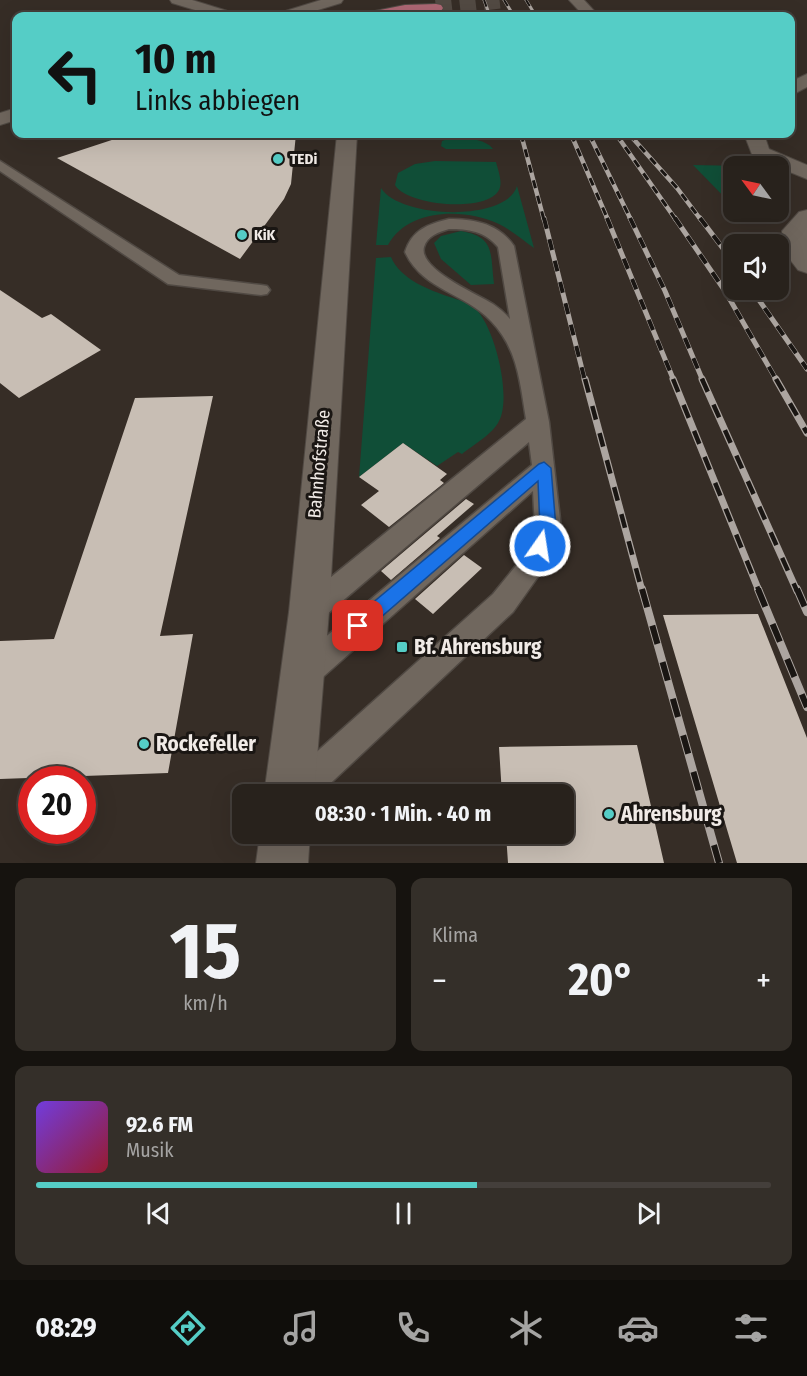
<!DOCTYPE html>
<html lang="de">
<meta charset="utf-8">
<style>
body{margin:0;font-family:"Fira Sans Condensed",sans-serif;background:#342f29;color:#f1f3f6;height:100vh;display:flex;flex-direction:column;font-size:22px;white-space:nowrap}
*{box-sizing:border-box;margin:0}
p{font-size:20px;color:#a5a4a3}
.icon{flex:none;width:33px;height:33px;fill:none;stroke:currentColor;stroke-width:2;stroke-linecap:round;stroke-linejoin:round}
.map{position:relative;height:863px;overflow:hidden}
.details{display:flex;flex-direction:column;gap:15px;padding:15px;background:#16130f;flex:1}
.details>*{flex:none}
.hud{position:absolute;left:12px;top:12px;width:783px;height:126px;border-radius:12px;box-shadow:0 6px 24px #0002,0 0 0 2px #443f3b;background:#55cdc6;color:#111;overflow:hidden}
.needle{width:39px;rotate:303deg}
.controls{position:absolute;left:723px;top:156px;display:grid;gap:12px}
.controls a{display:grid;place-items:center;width:66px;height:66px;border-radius:12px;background:#28221c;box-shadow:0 6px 24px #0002,0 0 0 2px #443f3b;font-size:30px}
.speed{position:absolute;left:18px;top:766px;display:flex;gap:12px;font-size:30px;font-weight:700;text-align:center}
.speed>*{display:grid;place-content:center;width:78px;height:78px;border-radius:50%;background:#28221c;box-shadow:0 6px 24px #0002,0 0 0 2px #443f3b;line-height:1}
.speed .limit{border:9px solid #d22;background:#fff;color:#111}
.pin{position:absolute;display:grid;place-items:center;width:51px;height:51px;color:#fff;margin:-26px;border-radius:12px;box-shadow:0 3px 9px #0006}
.me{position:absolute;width:66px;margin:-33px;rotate:13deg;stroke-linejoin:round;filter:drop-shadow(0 0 4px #0008)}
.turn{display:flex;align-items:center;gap:21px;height:126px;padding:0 24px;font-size:27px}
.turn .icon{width:78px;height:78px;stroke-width:2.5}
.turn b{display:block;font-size:42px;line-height:51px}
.big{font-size:45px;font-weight:700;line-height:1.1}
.details .widget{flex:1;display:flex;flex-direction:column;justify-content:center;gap:9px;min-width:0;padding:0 21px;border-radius:12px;background:#342f29}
.details .dial{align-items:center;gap:0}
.dial b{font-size:78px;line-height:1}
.song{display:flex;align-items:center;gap:18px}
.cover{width:72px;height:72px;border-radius:9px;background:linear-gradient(135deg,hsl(260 70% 55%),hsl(350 70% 35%))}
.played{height:6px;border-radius:3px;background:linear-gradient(90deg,#55cdc6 60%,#443f3b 60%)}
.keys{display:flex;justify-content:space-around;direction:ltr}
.heat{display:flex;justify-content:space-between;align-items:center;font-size:33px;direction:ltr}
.details .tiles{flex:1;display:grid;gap:15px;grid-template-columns:1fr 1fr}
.widget:last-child{grid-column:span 2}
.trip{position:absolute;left:232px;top:784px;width:342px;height:60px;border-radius:12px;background:#28221c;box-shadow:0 6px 24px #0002,0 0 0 2px #443f3b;font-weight:700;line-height:60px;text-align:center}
.tab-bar{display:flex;height:96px;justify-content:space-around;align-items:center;background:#100e0b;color:#a5a4a3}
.tab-bar .icon{width:42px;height:42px}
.tab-bar .current{color:#55cdc6}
.tab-bar b{font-size:27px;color:#f1f3f6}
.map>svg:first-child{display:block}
.green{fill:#104e37}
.building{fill:#c8beb4}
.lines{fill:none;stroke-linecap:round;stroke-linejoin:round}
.secondary-tunnel{stroke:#524a43;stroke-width:16;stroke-dasharray:16 8;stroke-linecap:butt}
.lane-casing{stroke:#504943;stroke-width:3}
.street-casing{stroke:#504943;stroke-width:2}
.primary-casing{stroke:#504943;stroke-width:2}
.lane{fill:#70675e;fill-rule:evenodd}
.street{fill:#70675e;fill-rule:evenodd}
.primary{fill:#ad6673;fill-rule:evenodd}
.rail-far4-casing{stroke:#aca5a0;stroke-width:3}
.rail-far3-casing{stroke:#aca5a0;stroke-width:4.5}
.rail-far2-casing{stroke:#aca5a0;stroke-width:5}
.rail-far1-casing{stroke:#aca5a0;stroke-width:7}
.rail-casing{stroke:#aca5a0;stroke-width:8}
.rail-far4{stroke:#1a1613;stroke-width:2;stroke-dasharray:7;stroke-linecap:butt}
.rail-far3{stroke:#1a1613;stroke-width:3;stroke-dasharray:8;stroke-linecap:butt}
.rail-far2{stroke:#1a1613;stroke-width:4;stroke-dasharray:11;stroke-linecap:butt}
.rail-far1{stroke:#1a1613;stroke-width:4.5;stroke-dasharray:14;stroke-linecap:butt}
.rail{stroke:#1a1613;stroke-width:6;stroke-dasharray:19;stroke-linecap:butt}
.route{fill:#1a73e8;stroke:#114b97;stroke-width:1.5}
.poi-dot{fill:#55cdc6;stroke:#1a1613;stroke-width:2}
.labels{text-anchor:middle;stroke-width:6;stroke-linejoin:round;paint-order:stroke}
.far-poi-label{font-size:15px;font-weight:bold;fill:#f1ebe7;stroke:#1a1613;text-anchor:start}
.street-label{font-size:18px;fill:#f1ebe7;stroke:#1a1613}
.near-poi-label{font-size:21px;font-weight:bold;fill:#f1ebe7;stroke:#1a1613;text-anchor:start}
</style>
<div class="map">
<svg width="807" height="863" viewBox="0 0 807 863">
<rect width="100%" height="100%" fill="#362d26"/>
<path class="green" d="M 451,138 C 464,138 485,138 493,149 L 446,149 L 441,146 L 442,141 Z
M 435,161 L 496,162 C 498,170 503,182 499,190 C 487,213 407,206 395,185 L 398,173 L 415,164 Z
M 693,165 L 745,166 L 734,166 L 733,206 Z
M 517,186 L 534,248 C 523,240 511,230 499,224 C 465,208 408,208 388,245 L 376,245 L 381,188 C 399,218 506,223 517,186 Z
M 461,231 C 496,237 490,254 494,284 L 471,285 L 441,259 L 434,243 L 441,236 Z
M 391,257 C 400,279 429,290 450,297 C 458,300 469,302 475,308 C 495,327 512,397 499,421 C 493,434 473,445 462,454 L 458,452 L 437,466 L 403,443 L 359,477 L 376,258 Z"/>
<path class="building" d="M 130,134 L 296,134 L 291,184 L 284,199 L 240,259 L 57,158 Z
M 0,290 L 42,318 L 51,314 L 101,350 L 19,398 L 0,383 Z
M 213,396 L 160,636 L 193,634 L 168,773 L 0,779 L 0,641 L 54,639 L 135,398 Z
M 403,443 L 447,474 L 440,480 L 444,483 L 389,527 L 361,505 L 379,491 L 359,477 Z
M 466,499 L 474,504 L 437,536 L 440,538 L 391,580 L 381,571 Z
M 464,555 L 482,568 L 433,614 L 415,599 Z
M 758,614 L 807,738 L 807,863 L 737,863 L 663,615 Z
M 637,745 L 664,863 L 508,863 L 506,834 L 564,834 L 564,795 L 502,795 L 499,747 Z"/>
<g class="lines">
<path class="secondary-tunnel" d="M 436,8 L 505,0"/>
<defs>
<path id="lane" d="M 0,161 L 179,275 L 261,285 L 267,286 L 270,290 L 267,294 L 261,295 L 168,284 L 0,171 Z
M 449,219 C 475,219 499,224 514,246 L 549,422 L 561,528 L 542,571 L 513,612 L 318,795 L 277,795 L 282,783 L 493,594 L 523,557 L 535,528 L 533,491 L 315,684 L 304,688 L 293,684 L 289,674 L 293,664 L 532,465 L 529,442 L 319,621 L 309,624 L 299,621 L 295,612 L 299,603 L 526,419 C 520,383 518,349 491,321 C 465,293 422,290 405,252 C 412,230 428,224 449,219 ZM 449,229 C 468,229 485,231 498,247 L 510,319 C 505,313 499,308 493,304 C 477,294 418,269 424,247 C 427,236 439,232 449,229 Z"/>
<path id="street" d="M 170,0 L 192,0 L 234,13 L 236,16 L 215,16 L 172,3 Z
M 321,0 L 343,0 L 341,3 L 298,16 L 277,16 L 279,13 Z
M 569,0 L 584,0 L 599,16 L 584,16 Z
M 807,74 L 807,87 L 790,96 L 790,82 Z
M 16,108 L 16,120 L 0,125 L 0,113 Z
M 337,134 L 357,134 L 329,612 L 314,795 L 264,795 L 289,612 Z
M 744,134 L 764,134 L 769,149 L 807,165 L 807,179 L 753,157 Z
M 807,210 L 807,273 L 798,270 L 785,253 L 782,231 L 799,212 Z
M 260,834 L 310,834 L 308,863 L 256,863 Z"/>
<path id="primary" d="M 436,4 L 441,5 L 443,8 L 441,11 L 389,16 L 363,16 L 365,13 L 405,5 Z"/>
</defs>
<use href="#lane" class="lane-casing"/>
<use href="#street" class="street-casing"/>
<use href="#primary" class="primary-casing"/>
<use href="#lane" class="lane"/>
<use href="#street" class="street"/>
<use href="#primary" class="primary"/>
<defs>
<path id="rail-far4" d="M 484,0 L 490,16
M 504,0 L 514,16
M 526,0 L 536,16"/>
<path id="rail-far3" d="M 521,134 L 544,220
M 571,134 L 608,220
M 589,134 L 631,220
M 616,134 L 676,220
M 629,134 L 677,188 L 701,220"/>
<path id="rail-far2" d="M 544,218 L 585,381
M 607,218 L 674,381
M 630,218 L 665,291 L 703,381
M 675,218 L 725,291 L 777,381
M 700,218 L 734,263
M 752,290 L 807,369"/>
<path id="rail-far1" d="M 585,379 L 642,591
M 673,379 L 759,591
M 702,379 L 797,591
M 776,379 L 807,433"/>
<path id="rail" d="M 642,589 L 719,863
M 758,589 L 807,707
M 797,589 L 807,612"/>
</defs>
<use href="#rail-far4" class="rail-far4-casing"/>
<use href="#rail-far3" class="rail-far3-casing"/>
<use href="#rail-far2" class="rail-far2-casing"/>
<use href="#rail-far1" class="rail-far1-casing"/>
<use href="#rail" class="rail-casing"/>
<use href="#rail-far4" class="rail-far4"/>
<use href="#rail-far3" class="rail-far3"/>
<use href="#rail-far2" class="rail-far2"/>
<use href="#rail-far1" class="rail-far1"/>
<use href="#rail" class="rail"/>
</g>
<path class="route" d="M 544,462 L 551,468 L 556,528 L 546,550 L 540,552 L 535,550 L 533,546 L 540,528 L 538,481 L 365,631 L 358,633 L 352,631 L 350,626 L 352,620 L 539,464 Z"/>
<g class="poi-dot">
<circle cx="278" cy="159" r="6"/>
<circle cx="242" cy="235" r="6"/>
<rect x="396" y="641" width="12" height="12" rx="3"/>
<circle cx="144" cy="744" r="6"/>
<circle cx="609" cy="814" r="6"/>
</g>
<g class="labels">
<g class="far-poi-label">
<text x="290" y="164">TEDi</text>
<text x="254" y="240">KiK</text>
</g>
<g class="street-label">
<text transform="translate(319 464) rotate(-85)" y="6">Bahnhofstraße</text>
</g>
<g class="near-poi-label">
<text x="414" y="654">Bf. Ahrensburg</text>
<text x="156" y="751">Rockefeller</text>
<text x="621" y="821">Ahrensburg</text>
</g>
</g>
</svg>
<div class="controls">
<a><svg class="needle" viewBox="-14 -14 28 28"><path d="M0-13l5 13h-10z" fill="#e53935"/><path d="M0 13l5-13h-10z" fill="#a5a4a3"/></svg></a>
<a><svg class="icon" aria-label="sound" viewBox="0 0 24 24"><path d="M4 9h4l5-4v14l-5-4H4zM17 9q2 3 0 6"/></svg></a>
</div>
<div class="speed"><div class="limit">20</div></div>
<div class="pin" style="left:358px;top:626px;background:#d93025"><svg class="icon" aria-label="arrive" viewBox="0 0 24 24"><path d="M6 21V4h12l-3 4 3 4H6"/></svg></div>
<svg class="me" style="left:540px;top:546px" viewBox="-20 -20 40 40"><circle r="17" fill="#1a73e8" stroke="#fff" stroke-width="3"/><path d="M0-11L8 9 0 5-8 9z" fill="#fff"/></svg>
<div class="trip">08:30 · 1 Min. · 40 m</div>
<div class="hud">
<div class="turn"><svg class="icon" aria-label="left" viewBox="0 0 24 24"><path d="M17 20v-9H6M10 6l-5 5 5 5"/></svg><div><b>10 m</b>Links abbiegen</div></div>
</div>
</div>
<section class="details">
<div class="tiles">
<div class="widget dial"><b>15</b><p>km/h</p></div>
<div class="widget"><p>Klima</p>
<div class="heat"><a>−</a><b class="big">20°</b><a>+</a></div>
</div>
<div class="widget">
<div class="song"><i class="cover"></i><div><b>92.6 FM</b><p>Musik</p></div></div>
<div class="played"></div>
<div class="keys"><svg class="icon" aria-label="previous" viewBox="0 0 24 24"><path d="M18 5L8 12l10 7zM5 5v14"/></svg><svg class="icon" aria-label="pause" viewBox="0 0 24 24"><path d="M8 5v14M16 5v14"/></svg><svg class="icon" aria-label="next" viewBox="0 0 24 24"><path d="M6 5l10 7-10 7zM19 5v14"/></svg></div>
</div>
</div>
</section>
<nav class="tab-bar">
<b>08:29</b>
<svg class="icon current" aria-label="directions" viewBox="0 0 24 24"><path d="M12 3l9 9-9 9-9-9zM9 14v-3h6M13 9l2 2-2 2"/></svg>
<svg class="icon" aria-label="music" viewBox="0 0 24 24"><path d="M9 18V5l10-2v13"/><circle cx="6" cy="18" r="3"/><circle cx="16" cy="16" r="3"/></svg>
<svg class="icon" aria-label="phone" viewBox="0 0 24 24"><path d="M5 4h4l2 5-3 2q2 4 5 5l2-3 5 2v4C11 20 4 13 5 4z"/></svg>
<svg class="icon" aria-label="climate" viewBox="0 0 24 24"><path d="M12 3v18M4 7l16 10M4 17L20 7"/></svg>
<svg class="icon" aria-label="car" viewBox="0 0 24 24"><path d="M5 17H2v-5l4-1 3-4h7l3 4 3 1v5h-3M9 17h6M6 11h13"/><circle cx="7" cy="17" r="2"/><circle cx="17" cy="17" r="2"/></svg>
<svg class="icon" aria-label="filters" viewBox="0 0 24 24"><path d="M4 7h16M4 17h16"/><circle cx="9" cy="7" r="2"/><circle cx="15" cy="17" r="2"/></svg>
</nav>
